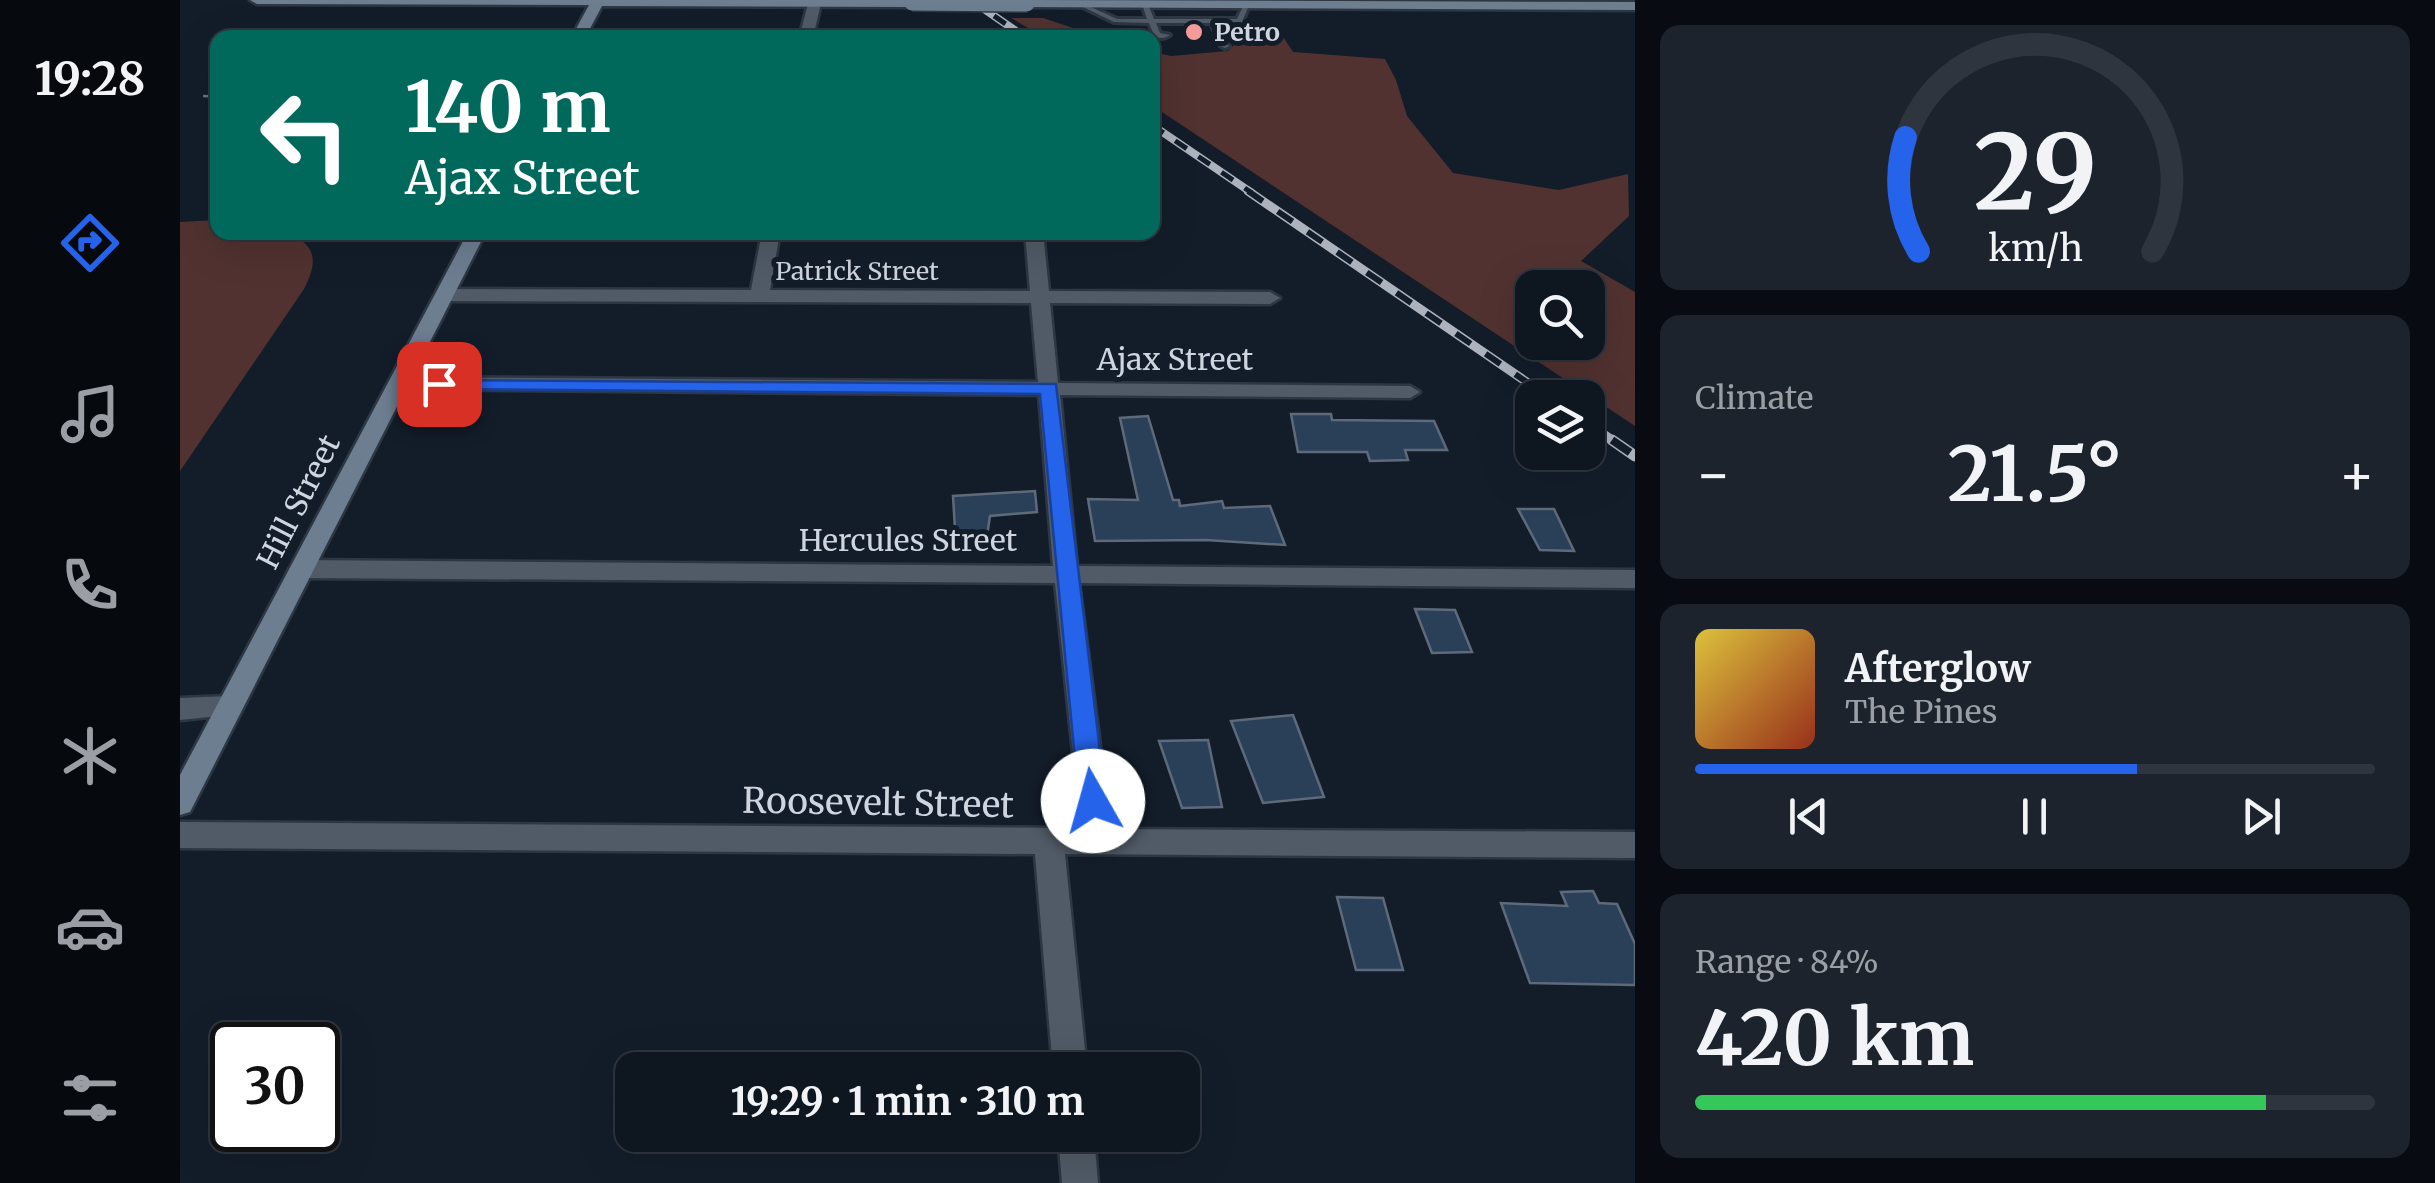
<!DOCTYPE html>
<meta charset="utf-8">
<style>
body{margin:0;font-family:Merriweather,serif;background:#1c232d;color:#f1f3f6;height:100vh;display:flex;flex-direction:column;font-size:38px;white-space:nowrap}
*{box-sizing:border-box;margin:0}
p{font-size:32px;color:#9b9fa5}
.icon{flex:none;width:55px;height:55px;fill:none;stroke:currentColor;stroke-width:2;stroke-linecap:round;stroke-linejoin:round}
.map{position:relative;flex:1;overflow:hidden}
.sheet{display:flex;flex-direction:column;gap:25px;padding:25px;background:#080c12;width:800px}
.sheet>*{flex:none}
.hud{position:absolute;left:30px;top:30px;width:950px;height:210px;border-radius:20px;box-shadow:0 10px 40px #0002,0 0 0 2px #2e353e;background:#00695c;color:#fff;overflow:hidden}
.tools{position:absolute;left:1335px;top:270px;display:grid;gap:20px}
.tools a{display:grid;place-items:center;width:90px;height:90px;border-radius:20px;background:#0e1620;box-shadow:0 10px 40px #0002,0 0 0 2px #2e353e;font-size:50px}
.speed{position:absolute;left:30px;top:1022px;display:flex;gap:20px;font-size:50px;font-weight:700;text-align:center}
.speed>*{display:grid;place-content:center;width:130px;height:130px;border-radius:50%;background:#0e1620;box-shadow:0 10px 40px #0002,0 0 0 2px #2e353e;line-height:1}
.speed .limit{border:5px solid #111;border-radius:15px;background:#fff;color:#111}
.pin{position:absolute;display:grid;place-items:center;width:85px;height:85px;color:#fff;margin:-42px;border-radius:20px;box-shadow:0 5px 15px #0006}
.me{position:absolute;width:110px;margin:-55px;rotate:353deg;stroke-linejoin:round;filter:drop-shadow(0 0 8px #0008)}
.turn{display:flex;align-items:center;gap:35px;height:210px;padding:0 30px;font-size:45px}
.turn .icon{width:130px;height:130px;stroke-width:2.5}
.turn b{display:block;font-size:70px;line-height:85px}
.big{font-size:75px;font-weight:700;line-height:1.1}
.sheet .tile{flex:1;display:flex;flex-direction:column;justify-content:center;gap:15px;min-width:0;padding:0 35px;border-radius:20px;background:#1c232d}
.sheet .dial{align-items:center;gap:0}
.dial svg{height:260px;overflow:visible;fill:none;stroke:#2e353e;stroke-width:7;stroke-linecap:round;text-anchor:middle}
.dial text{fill:#f1f3f6;stroke:none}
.song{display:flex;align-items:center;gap:30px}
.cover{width:120px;height:120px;border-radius:15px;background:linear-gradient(135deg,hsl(50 70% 55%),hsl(10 70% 35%))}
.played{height:10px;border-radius:5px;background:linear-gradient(90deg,#2563eb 65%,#2e353e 65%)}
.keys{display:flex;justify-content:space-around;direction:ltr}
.heat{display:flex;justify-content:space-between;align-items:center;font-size:55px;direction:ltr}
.charge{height:15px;border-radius:8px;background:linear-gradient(90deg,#34c759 84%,#2e353e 0)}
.trip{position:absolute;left:435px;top:1052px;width:585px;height:100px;border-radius:20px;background:#0e1620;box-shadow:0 10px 40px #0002,0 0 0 2px #2e353e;font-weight:700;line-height:100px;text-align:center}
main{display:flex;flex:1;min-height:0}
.menu{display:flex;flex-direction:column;width:180px;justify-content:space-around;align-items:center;background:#06090d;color:#9b9fa5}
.menu .icon{width:70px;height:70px}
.menu .on{color:#2563eb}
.menu b{font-size:45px;color:#f1f3f6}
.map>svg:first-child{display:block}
.green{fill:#513230;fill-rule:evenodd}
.building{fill:#2a3f58;stroke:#5e6a79;stroke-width:2.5}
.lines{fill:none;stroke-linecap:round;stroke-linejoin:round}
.lane-casing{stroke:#2d3743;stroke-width:6}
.street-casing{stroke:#2d3743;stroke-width:5}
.secondary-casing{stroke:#2d3743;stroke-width:5}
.path{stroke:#6c747f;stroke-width:2.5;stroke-dasharray:5 2.5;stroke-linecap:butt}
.lane{fill:#515b67;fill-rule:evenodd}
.street{fill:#515b67;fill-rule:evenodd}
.secondary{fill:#6e7e91;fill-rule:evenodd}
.rail-far2-casing{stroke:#acb3bd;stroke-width:8}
.rail-far1-casing{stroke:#acb3bd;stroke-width:9}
.rail-casing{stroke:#acb3bd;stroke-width:11}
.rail-far2{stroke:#131d2a;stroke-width:5;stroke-dasharray:14;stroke-linecap:butt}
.rail-far1{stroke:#131d2a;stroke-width:6;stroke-dasharray:18;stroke-linecap:butt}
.rail{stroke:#131d2a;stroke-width:8;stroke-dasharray:22;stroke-linecap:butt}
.secondary-bridge-casing{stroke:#2d3743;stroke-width:18;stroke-linecap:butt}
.secondary-bridge{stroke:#6e7e91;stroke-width:15}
.route{fill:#2563eb;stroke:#184099;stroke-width:2.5}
.poi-dot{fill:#f59b97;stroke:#131d2a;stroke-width:4}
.labels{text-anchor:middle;stroke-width:10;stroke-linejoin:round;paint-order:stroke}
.far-poi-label{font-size:25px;font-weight:bold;fill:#ced5de;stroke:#131d2a;text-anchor:start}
.far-street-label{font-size:25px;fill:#ced5de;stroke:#131d2a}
.street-label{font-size:30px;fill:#ced5de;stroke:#131d2a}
.near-street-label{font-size:35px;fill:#ced5de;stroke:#131d2a}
</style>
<main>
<nav class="menu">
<b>19:28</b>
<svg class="icon on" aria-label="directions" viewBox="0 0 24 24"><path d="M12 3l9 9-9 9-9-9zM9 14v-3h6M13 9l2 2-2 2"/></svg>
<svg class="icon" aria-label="music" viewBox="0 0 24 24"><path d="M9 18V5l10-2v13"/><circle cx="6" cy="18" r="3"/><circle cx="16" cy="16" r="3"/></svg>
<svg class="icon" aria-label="phone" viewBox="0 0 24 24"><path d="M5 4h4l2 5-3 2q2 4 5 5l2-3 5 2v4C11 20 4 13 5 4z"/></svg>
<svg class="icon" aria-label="climate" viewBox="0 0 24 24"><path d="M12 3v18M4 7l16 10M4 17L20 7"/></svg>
<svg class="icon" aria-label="car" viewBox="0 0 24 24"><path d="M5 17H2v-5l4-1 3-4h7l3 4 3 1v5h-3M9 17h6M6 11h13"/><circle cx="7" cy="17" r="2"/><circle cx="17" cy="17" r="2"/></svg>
<svg class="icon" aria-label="filters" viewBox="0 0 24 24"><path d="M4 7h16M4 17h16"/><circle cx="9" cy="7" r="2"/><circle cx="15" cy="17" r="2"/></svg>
</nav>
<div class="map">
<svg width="1455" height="1183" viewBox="0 0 1455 1183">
<rect width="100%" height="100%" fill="#131d2a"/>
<path class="green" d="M 831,18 L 863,18 L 920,37 L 864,37 Z
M 1077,22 L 1098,29 L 1113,52 L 1205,59 L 1216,80 L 1227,116 L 1273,173 L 1379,190 L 1448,174 L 1449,216 L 1401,261 L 1455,292 L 1455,426 L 973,106 L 973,52 L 991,56 L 1048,51 ZM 1352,288 L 1408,288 L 1408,342 L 1352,342 Z
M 37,220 L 38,232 C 76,232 160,222 124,289 L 0,471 L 0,222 Z"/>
<path class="building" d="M 1111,414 L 1151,414 L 1152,420 L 1254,421 L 1267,450 L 1225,450 L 1228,460 L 1190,461 L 1187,452 L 1118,452 Z
M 968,416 L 993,500 L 999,500 L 1000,506 L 1042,501 L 1044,508 L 1090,506 L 1105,545 L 1026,540 L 915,541 L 908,499 L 958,500 L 940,418 Z
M 855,491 L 857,512 L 810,516 L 806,543 L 776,546 L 773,496 Z
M 1338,509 L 1374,509 L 1394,551 L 1360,550 Z
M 1235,609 L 1275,610 L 1292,652 L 1252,653 Z
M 1113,715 L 1144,797 L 1083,803 L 1051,721 Z
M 1028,740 L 1042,807 L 1002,808 L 979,741 Z
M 1413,891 L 1419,903 L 1437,904 L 1455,944 L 1455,985 L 1350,983 L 1321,903 L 1387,906 L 1381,892 Z
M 1157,897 L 1203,898 L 1223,970 L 1176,970 Z"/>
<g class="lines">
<defs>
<path id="lane" d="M 965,2 L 968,4 L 974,19 L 1057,19 L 1064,4 L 1069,5 L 1062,22 L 1037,23 L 1049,46 L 1045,48 L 1041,46 L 1031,23 L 976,23 L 980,33 L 990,35 C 977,43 973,34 969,23 L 934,22 L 897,4 L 902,3 L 937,19 L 967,19 L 962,4 Z"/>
<path id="street" d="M 629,0 L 641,3 L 633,38 L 619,38 Z
M 582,232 L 600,232 L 590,290 L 850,291 L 845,232 L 863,232 L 869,291 L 1090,292 L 1100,298 L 1090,304 L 870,303 L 878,383 L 1230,386 L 1240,392 L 1230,398 L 880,395 L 897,566 L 1455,570 L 1455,588 L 899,583 L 931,829 L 1455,832 L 1455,858 L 885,854 L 907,1070 L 873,1070 L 855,854 L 0,848 L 0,822 L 901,828 L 875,583 L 121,578 L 109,569 L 121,560 L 873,566 L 859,395 L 220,389 L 210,383 L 220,377 L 858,382 L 851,303 L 265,301 L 255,295 L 265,289 L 571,290 Z
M 49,696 L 59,700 L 63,707 L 59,714 L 0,720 L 0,698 Z
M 878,1135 L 914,1135 L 918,1183 L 882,1183 Z"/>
<path id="secondary" d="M 70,0 L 736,0 L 739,3 L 732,7 L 422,6 L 405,38 L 391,38 L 409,5 L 77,4 Z
M 847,0 L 1455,2 L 1455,10 L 842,7 L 842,1 Z
M 288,232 L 306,232 L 10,812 L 0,815 L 0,775 Z"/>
</defs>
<use href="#lane" class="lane-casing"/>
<use href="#street" class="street-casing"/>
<use href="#secondary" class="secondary-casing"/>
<path class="path" d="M 23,96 L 37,97"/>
<use href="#lane" class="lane"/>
<use href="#street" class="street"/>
<use href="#secondary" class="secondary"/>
<defs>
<path id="rail-far2" d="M 791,0 L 846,38
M 972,125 L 1072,193"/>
<path id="rail-far1" d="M 1068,191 L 1370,398
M 1408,423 L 1436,443"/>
<path id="rail" d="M 1432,440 L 1455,456"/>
</defs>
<use href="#rail-far2" class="rail-far2-casing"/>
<use href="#rail-far1" class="rail-far1-casing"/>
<use href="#rail" class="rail-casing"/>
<use href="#rail-far2" class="rail-far2"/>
<use href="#rail-far1" class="rail-far1"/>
<use href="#rail" class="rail"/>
<defs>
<path id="secondary-bridge" d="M 732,3 L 847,4"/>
</defs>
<use href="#secondary-bridge" class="secondary-bridge-casing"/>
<use href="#secondary-bridge" class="secondary-bridge"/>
</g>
<path class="route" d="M 252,380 L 876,384 L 926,801 L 922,809 L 903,809 L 899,801 L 860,394 L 259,389 L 252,388 Z"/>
<circle class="poi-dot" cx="1014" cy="32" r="10"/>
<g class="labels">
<g class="far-poi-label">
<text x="1034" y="41">Petro</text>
</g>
<g class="far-street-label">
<text x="677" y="280">Patrick Street</text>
</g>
<g class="street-label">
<text x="995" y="370">Ajax Street</text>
<text transform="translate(119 502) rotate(-63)" y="10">Hill Street</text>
<text x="728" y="551">Hercules Street</text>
</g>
<g class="near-street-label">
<text transform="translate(698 803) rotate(1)" y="12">Roosevelt Street</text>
</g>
</g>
</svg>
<div class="tools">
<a><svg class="icon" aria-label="search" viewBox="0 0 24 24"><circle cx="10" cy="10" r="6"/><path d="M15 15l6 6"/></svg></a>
<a><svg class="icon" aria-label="layers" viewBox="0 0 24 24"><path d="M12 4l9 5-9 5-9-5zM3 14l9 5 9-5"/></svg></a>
</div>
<div class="speed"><div class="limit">30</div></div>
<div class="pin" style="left:259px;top:384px;background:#d93025"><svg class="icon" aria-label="arrive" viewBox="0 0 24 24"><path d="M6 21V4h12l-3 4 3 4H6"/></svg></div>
<svg class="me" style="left:913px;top:801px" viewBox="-20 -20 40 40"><circle r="19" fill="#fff"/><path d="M0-13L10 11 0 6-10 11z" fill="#2563eb"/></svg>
<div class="trip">19:29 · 1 min · 310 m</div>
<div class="hud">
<div class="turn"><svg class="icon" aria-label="left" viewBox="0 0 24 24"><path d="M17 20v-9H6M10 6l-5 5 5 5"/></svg><div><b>140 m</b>Ajax Street</div></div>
</div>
</div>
<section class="sheet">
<div class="tile dial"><svg viewBox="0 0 100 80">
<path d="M14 69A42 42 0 1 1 86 69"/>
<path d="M14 69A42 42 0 0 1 10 34" stroke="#2563eb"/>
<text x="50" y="56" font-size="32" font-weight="700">29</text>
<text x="50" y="72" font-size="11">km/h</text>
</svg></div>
<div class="tile"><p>Climate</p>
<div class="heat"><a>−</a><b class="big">21.5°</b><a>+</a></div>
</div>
<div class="tile">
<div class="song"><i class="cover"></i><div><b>Afterglow</b><p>The Pines</p></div></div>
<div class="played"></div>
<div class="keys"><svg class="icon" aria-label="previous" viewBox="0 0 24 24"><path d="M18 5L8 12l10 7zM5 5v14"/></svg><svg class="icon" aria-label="pause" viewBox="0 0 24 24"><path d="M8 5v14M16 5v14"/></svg><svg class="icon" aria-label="next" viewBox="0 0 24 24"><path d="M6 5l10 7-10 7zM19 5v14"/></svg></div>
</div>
<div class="tile"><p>Range · 84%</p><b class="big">420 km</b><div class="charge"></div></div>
</section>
</main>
